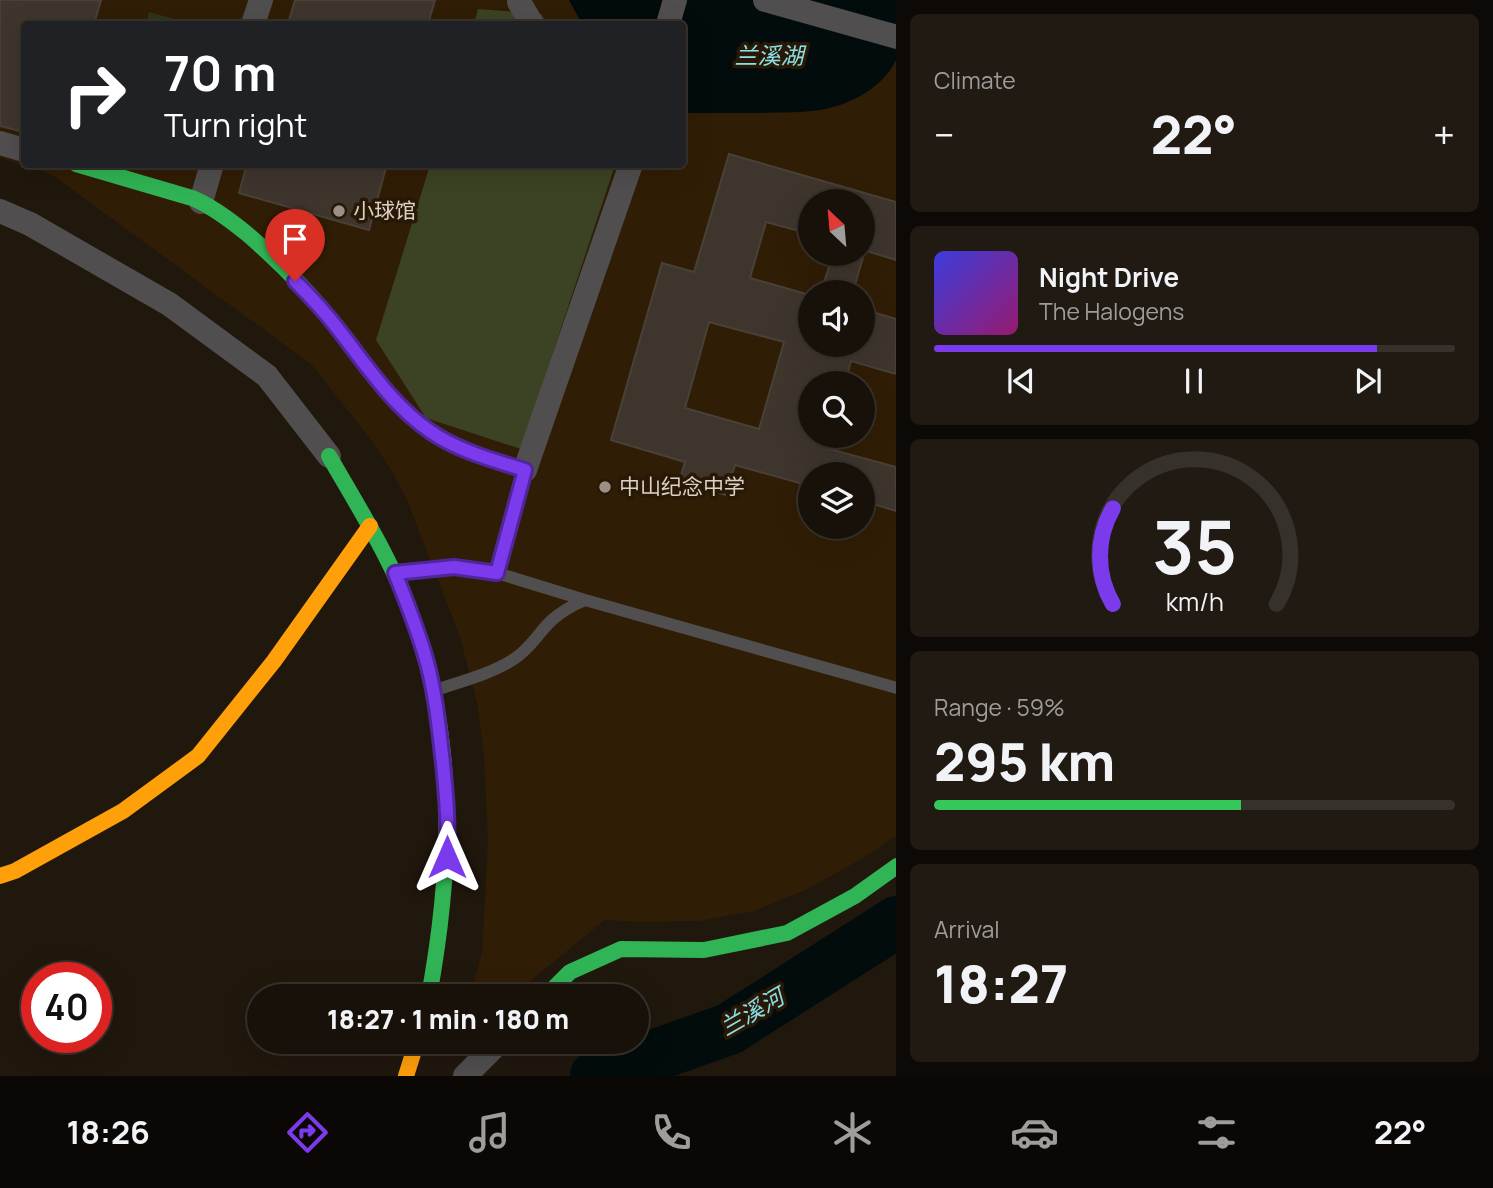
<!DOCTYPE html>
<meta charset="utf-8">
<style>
body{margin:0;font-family:Manrope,"Noto Sans SC",sans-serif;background:#211a13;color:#f1f3f6;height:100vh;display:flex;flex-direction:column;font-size:26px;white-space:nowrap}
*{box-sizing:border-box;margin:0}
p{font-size:23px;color:#9f9d9c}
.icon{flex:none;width:38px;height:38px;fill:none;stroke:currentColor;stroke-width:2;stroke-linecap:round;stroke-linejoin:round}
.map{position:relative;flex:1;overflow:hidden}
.panel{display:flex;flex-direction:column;gap:14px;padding:14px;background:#0d0906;width:597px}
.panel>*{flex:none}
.banner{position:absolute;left:21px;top:21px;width:665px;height:147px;border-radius:7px;box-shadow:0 7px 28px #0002,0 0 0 2px #36312b;background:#202124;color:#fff;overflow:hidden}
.needle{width:46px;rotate:334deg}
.fabs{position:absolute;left:798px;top:189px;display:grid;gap:14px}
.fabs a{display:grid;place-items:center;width:77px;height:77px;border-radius:50%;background:#18110a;box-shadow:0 7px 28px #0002,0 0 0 2px #36312b;font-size:35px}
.speed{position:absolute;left:21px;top:962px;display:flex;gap:14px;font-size:35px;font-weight:700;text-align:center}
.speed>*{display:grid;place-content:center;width:91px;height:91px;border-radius:50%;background:#18110a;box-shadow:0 7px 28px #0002,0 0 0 2px #36312b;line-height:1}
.speed .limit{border:10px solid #d22;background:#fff;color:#111}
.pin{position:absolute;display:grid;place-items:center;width:60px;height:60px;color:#fff;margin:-72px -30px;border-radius:50% 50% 50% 0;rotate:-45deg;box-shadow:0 0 7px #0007}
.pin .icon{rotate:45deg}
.me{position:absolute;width:77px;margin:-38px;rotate:0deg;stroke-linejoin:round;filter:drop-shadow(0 0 5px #0008)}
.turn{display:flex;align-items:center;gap:24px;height:147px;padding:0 28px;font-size:32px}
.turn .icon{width:91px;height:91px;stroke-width:2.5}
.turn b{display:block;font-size:49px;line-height:60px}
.big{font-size:52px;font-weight:800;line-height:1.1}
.panel .widget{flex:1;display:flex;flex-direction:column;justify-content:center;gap:10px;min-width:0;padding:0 24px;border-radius:10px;background:#211a13}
.panel .dial{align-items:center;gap:0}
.dial svg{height:182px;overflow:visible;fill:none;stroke:#36312b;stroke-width:7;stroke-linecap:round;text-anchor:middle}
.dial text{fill:#f1f3f6;stroke:none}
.song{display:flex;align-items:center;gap:21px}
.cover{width:84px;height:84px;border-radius:10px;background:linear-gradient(135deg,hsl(240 70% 55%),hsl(320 70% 35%))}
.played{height:7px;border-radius:4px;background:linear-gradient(90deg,#7c3aed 85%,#36312b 85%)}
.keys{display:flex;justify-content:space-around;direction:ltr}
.heat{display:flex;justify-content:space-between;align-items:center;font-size:38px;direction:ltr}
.charge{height:10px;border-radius:5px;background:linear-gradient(90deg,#34c759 59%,#36312b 0)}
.trip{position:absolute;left:247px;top:984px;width:402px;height:70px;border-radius:35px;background:#18110a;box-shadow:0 7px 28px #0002,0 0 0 2px #36312b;font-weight:800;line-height:70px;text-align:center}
.tabs{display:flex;height:112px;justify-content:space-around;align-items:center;background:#0a0704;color:#9f9d9c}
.tabs .icon{width:49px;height:49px}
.tabs .active{color:#7c3aed}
.tabs b{font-size:32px;color:#f1f3f6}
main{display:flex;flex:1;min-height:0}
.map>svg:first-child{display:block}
.built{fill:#301d05;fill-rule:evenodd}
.green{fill:#2d3419}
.forest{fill:#3b4324}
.water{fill:#030c0d}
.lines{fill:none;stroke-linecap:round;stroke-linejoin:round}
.river{stroke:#030c0d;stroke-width:52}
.building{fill:#3e362d;stroke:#494138;stroke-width:2;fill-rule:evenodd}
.lane{stroke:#504e4e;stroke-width:12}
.street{stroke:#504e4e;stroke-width:24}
.fast{stroke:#30b455;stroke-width:16}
.slow{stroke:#ff9f0a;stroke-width:16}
.route-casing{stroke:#51269a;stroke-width:18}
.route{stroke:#7c3aed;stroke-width:12}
.poi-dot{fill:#9a9085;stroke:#281805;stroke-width:2.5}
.labels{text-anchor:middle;stroke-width:7;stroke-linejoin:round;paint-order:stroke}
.poi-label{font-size:21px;fill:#dcd1c5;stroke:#281805;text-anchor:start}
.water-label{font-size:23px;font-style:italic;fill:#89e0e8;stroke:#281805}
</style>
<main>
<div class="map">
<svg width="897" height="1076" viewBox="0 0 897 1076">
<rect width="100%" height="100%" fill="#20170d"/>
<path class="built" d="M 0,0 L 896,0 L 896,836 L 868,855 L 808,889 L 754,911 L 699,921 L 641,922 L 605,920 L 524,986 L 515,996 L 470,996 L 482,952 L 488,840 L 484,756 L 477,702 L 460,637 L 407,500 L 391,470 L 372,441 L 312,365 L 51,174 L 0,158 ZM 24,24 L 682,24 L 682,164 L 24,164 ZM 810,201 L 863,201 L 863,254 L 810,254 ZM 810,292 L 863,292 L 863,345 L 810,345 ZM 810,383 L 863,383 L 863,436 L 810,436 ZM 810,474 L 863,474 L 863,527 L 810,527 Z"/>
<path class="green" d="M 149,12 L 192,24 L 146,24 Z"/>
<path class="forest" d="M 478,9 L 541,14 L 547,24 L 474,24 Z
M 430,165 L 615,165 L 521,449 L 426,418 L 376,340 Z"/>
<path class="water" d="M 569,0 L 896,0 L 896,60 C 882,90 844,108 812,111 C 796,113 780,112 764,113 C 737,113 710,113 683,113 L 682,24 L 582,24 Z"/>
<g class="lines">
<path class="river" d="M 596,1076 L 729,1029 L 897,922"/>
</g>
<path class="building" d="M 0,0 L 101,0 L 94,24 L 24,24 L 24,132 L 0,126 Z
M 295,0 L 435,0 L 428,24 L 288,24 Z
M 729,154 L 896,202 L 896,260 L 863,250 L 863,201 L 810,201 L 810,234 L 766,222 L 750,278 L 810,295 L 810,345 L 863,345 L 863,309 L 896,319 L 896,374 L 851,361 L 845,383 L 810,383 L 810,436 L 830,436 L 826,448 L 896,467 L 896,511 L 863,501 L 863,474 L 810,474 L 810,486 L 735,465 L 726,495 L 679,482 L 685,462 L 611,440 L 662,263 L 694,272 ZM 709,322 L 784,342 L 759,429 L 685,408 Z
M 247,164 L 387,164 L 369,230 L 239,193 Z
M 833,254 L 864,254 L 853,292 L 821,292 Z"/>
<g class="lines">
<path class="lane" d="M 398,572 L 454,567 L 497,573 L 585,600 L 897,688
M 497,573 L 524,472
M 436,690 C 462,681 491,674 514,659 C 531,648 538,633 552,620 C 562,611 573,605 585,600"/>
<path class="street" d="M 765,0 L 897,37
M 519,2 L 532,24
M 253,24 L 261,0
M 668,24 L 675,0
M 0,143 L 24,150
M 201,202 L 212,164
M 0,211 L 30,224 L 169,304 L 267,376 L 329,456
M 525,470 L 631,164
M 465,1076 L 500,1041"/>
<path class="fast" d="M 76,164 L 192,198 C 212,206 230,220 246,233 C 280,262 311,294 339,329 C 364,361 386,397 418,422 C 450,447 487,459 525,470
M 329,456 C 360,510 394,563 414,622 C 457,745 452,870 429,996
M 546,996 L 570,972 L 621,949 L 704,950 L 787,933 L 855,896 L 897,866"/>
<path class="slow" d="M 0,876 L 15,871 L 123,811 L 198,756 L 274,661 L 370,526
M 406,1076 L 417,1041"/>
</g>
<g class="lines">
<defs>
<path id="route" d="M 295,281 C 310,296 325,312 338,329 C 366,365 392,405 431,432 C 459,451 492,460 525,470 L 497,573 L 454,567 L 395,573 C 405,598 415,623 423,649 C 434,683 438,719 442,755 C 446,789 449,823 447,857"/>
</defs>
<use href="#route" class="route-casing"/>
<use href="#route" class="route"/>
</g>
<g class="poi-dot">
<circle cx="339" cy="211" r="7"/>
<circle cx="605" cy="487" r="7"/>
</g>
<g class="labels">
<g class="poi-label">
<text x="353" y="218">小球馆</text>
<text x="619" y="494">中山纪念中学</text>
</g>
<g class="water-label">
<text x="769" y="64">兰溪湖</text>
<text transform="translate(752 1012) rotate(-30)" y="8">兰溪河</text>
</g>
</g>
</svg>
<div class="fabs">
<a><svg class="needle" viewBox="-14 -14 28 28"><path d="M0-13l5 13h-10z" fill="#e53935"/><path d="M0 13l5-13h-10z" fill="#9f9d9c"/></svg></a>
<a><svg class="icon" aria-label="sound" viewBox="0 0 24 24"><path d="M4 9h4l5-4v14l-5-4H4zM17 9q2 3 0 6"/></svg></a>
<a><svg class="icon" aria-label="search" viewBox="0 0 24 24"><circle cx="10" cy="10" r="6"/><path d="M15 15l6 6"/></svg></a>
<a><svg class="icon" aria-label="layers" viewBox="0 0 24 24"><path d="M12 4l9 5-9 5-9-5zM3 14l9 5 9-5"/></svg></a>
</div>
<div class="speed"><div class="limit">40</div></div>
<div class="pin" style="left:295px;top:281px;background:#d93025"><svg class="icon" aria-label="arrive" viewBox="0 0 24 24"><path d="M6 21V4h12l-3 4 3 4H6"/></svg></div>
<svg class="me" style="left:447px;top:857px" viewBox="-20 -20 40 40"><path d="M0-17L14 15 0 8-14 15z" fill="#7c3aed" stroke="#fff" stroke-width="4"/></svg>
<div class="trip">18:27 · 1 min · 180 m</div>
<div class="banner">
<div class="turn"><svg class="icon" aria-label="right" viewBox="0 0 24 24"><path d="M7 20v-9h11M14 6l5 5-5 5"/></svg><div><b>70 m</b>Turn right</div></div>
</div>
</div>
<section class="panel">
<div class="widget"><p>Climate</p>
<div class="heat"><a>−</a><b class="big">22°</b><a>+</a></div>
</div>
<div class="widget">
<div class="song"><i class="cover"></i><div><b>Night Drive</b><p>The Halogens</p></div></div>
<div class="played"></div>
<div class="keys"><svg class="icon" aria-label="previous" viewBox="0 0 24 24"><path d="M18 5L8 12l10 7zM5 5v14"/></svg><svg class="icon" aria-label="pause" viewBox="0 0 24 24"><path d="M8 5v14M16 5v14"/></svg><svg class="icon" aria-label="next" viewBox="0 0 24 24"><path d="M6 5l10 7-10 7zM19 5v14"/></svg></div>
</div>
<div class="widget dial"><svg viewBox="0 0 100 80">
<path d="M14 69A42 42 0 1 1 86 69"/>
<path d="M14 69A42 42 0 0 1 14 27" stroke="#7c3aed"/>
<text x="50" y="56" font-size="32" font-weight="700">35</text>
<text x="50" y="72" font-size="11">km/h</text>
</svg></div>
<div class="widget"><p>Range · 59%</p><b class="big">295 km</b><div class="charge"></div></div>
<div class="widget"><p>Arrival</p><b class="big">18:27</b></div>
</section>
</main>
<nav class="tabs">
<b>18:26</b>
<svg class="icon active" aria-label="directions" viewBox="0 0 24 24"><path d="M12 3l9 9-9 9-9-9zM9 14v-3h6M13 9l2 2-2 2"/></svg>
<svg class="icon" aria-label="music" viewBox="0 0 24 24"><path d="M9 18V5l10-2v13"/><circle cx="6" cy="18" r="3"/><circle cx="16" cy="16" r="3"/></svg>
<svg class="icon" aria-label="phone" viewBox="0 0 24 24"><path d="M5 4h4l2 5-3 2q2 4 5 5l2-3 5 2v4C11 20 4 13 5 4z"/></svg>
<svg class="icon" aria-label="climate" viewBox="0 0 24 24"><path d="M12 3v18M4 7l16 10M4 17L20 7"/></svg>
<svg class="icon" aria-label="car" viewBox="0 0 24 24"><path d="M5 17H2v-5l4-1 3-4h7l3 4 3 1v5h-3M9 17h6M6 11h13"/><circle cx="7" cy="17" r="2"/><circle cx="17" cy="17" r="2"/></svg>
<svg class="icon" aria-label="filters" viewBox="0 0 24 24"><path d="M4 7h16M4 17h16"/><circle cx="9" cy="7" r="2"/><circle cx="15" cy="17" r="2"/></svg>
<b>22°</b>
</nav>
